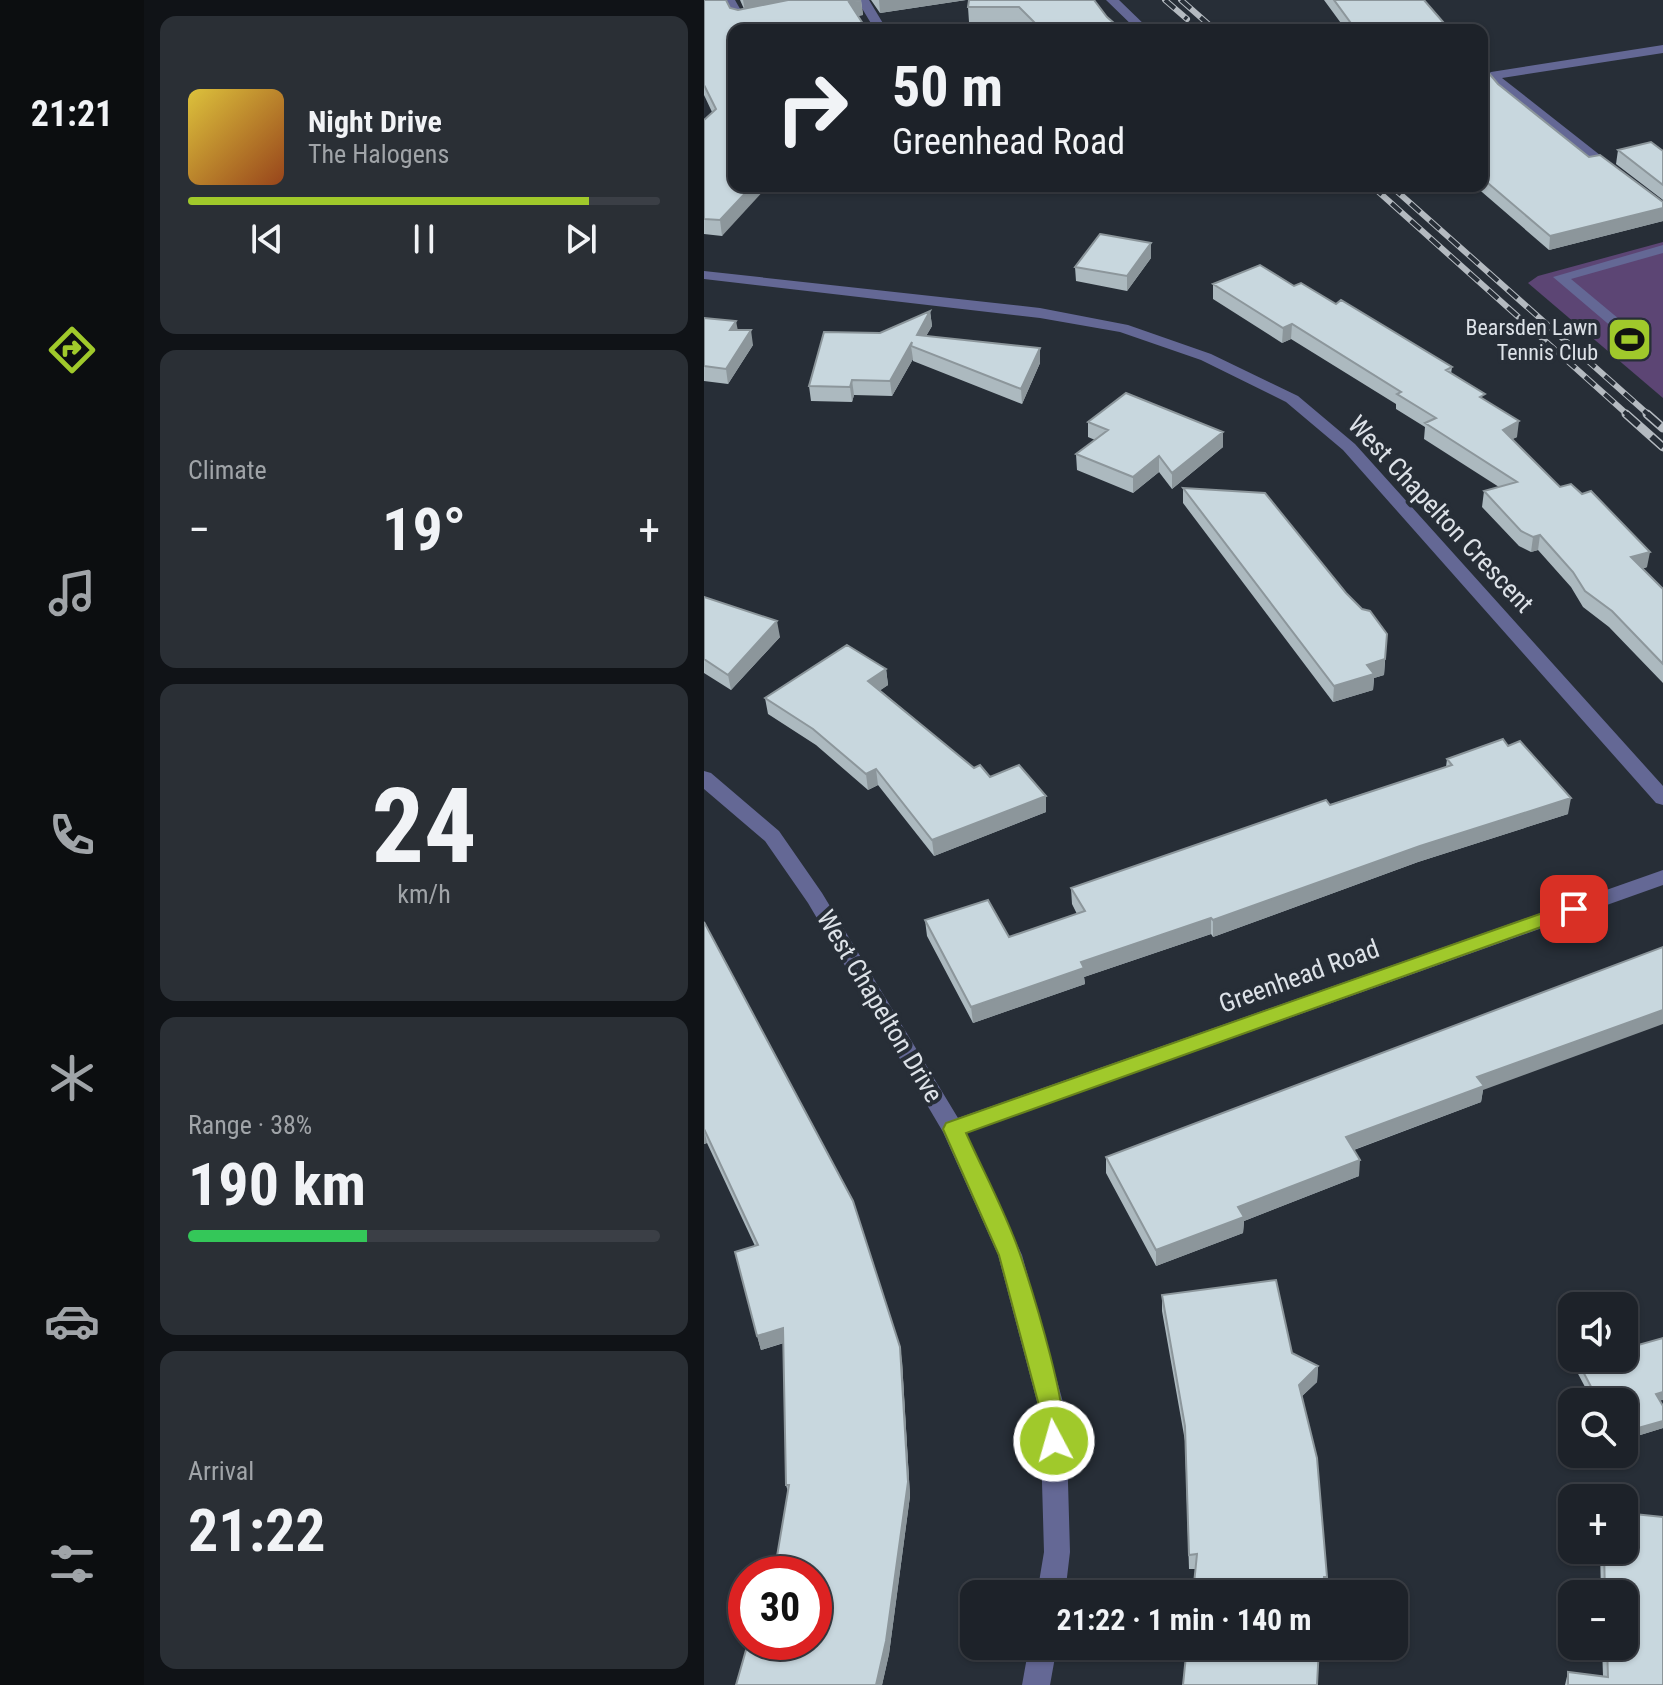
<!DOCTYPE html>
<meta charset="utf-8">
<style>
body{margin:0;font-family:"Roboto Condensed",sans-serif;background:#2a2f35;color:#f1f3f6;height:100vh;display:flex;flex-direction:column;font-size:30px;white-space:nowrap}
*{box-sizing:border-box;margin:0}
p{font-size:26px;color:#a0a4a8}
.icon{flex:none;width:44px;height:44px;fill:none;stroke:currentColor;stroke-width:2;stroke-linecap:round;stroke-linejoin:round}
.map{position:relative;flex:1;overflow:hidden}
.drawer{display:flex;flex-direction:column;gap:16px;padding:16px;background:#101317;width:560px}
.drawer>*{flex:none}
.guide{position:absolute;left:24px;top:24px;width:760px;height:168px;border-radius:16px;box-shadow:0 2px 6px #0004,0 0 0 2px #3b3f46;background:#1d2229;color:#f1f3f6;overflow:hidden}
.controls{position:absolute;left:854px;top:1292px;display:grid;gap:16px}
.controls a{display:grid;place-items:center;width:80px;height:80px;border-radius:16px;background:#1d2229;box-shadow:0 2px 6px #0004,0 0 0 2px #3b3f46;font-size:40px}
.speed{position:absolute;left:24px;top:1556px;display:flex;gap:16px;font-size:40px;font-weight:700;text-align:center}
.speed>*{display:grid;place-content:center;width:104px;height:104px;border-radius:50%;background:#1d2229;box-shadow:0 2px 6px #0004,0 0 0 2px #3b3f46;line-height:1}
.speed .limit{border:12px solid #d22;background:#fff;color:#111}
.pin{position:absolute;display:grid;place-items:center;width:68px;height:68px;color:#fff;margin:-34px;border-radius:16px;box-shadow:0 4px 12px #0006}
.me{position:absolute;width:88px;margin:-44px;rotate:354deg;stroke-linejoin:round;filter:drop-shadow(0 0 6px #0008)}
.turn{display:flex;align-items:center;gap:28px;height:168px;padding:0 32px;font-size:36px}
.turn .icon{width:104px;height:104px;stroke-width:2.5}
.turn b{display:block;font-size:56px;line-height:68px}
.big{font-size:60px;font-weight:700;line-height:1.1}
.drawer .widget{flex:1;display:flex;flex-direction:column;justify-content:center;gap:12px;min-width:0;padding:0 28px;border-radius:16px;background:#2a2f35}
.drawer .dial{align-items:center;gap:0}
.dial b{font-size:104px;line-height:1}
.song{display:flex;align-items:center;gap:24px}
.cover{width:96px;height:96px;border-radius:12px;background:linear-gradient(135deg,hsl(50 70% 55%),hsl(20 70% 35%))}
.played{height:8px;border-radius:4px;background:linear-gradient(90deg,#a0c92b 85%,#3b3f46 85%)}
.keys{display:flex;justify-content:space-around;direction:ltr}
.heat{display:flex;justify-content:space-between;align-items:center;font-size:44px;direction:ltr}
.charge{height:12px;border-radius:6px;background:linear-gradient(90deg,#34c759 38%,#3b3f46 0)}
.trip{position:absolute;left:256px;top:1580px;width:448px;height:80px;border-radius:16px;background:#1d2229;box-shadow:0 2px 6px #0004,0 0 0 2px #3b3f46;font-weight:700;line-height:80px;text-align:center}
main{display:flex;flex:1;min-height:0}
.tabs{display:flex;flex-direction:column;width:144px;justify-content:space-around;align-items:center;background:#0c0e10;color:#a0a4a8}
.tabs .icon{width:56px;height:56px}
.tabs .active{color:#a0c92b}
.tabs b{font-size:36px;color:#f1f3f6}
.map>svg:first-child{display:block}
.green{fill:#5c4574}
.lines{fill:none;stroke-linecap:round;stroke-linejoin:round}
.lane{fill:#646895;fill-rule:evenodd}
.street{fill:#646895;fill-rule:evenodd}
.rail-far1-casing{stroke:#b4bac0;stroke-width:6}
.rail-casing{stroke:#b4bac0;stroke-width:9}
.rail-far1{stroke:#272e37;stroke-width:4;stroke-dasharray:13;stroke-linecap:butt}
.rail{stroke:#272e37;stroke-width:6;stroke-dasharray:17;stroke-linecap:butt}
.wall{fill:#acb9bf}
.shaded-wall{fill:#8c969b}
.building{fill:#c8d7de;stroke:#8c969b;stroke-width:2}
.route{fill:#a0c92b;stroke:#68831c;stroke-width:2}
.labels{text-anchor:middle;stroke-width:8;stroke-linejoin:round;paint-order:stroke}
.far-poi-label{font-size:22px;fill:#dde2e8;stroke:#272e37;text-anchor:end}
.street-label{font-size:26px;fill:#dde2e8;stroke:#272e37}
</style>
<main>
<nav class="tabs">
<b>21:21</b>
<svg class="icon active" aria-label="directions" viewBox="0 0 24 24"><path d="M12 3l9 9-9 9-9-9zM9 14v-3h6M13 9l2 2-2 2"/></svg>
<svg class="icon" aria-label="music" viewBox="0 0 24 24"><path d="M9 18V5l10-2v13"/><circle cx="6" cy="18" r="3"/><circle cx="16" cy="16" r="3"/></svg>
<svg class="icon" aria-label="phone" viewBox="0 0 24 24"><path d="M5 4h4l2 5-3 2q2 4 5 5l2-3 5 2v4C11 20 4 13 5 4z"/></svg>
<svg class="icon" aria-label="climate" viewBox="0 0 24 24"><path d="M12 3v18M4 7l16 10M4 17L20 7"/></svg>
<svg class="icon" aria-label="car" viewBox="0 0 24 24"><path d="M5 17H2v-5l4-1 3-4h7l3 4 3 1v5h-3M9 17h6M6 11h13"/><circle cx="7" cy="17" r="2"/><circle cx="17" cy="17" r="2"/></svg>
<svg class="icon" aria-label="filters" viewBox="0 0 24 24"><path d="M4 7h16M4 17h16"/><circle cx="9" cy="7" r="2"/><circle cx="15" cy="17" r="2"/></svg>
</nav>
<section class="drawer">
<div class="widget">
<div class="song"><i class="cover"></i><div><b>Night Drive</b><p>The Halogens</p></div></div>
<div class="played"></div>
<div class="keys"><svg class="icon" aria-label="previous" viewBox="0 0 24 24"><path d="M18 5L8 12l10 7zM5 5v14"/></svg><svg class="icon" aria-label="pause" viewBox="0 0 24 24"><path d="M8 5v14M16 5v14"/></svg><svg class="icon" aria-label="next" viewBox="0 0 24 24"><path d="M6 5l10 7-10 7zM19 5v14"/></svg></div>
</div>
<div class="widget"><p>Climate</p>
<div class="heat"><a>−</a><b class="big">19°</b><a>+</a></div>
</div>
<div class="widget dial"><b>24</b><p>km/h</p></div>
<div class="widget"><p>Range · 38%</p><b class="big">190 km</b><div class="charge"></div></div>
<div class="widget"><p>Arrival</p><b class="big">21:22</b></div>
</section>
<div class="map">
<svg width="959" height="1685" viewBox="0 0 959 1685">
<rect width="100%" height="100%" fill="#272e37"/>
<path class="green" d="M 959,242 L 959,398 L 824,283 L 834,276 Z"/>
<g class="lines">
<path class="lane" d="M 19,0 L 31,0 L 39,14 L 50,12 L 56,16 L 50,20 L 31,21 Z
M 141,0 L 165,0 L 183,30 L 171,30 L 156,5 Z
M 959,45 L 959,53 L 798,78 L 915,170 L 917,173 L 910,177 L 781,76 L 787,72 Z
M 959,245 L 959,253 L 867,279 L 939,339 L 939,345 L 929,345 L 849,277 Z"/>
<path class="street" d="M 402,0 L 415,0 L 446,30 L 433,30 Z
M 0,271 L 336,308 L 424,325 L 507,354 L 594,396 L 651,444 L 959,786 L 959,805 L 952,803 L 639,450 L 582,402 L 497,360 L 416,332 L 336,318 L 0,279 Z
M 0,771 L 7,773 L 75,831 L 118,893 L 254,1118 L 959,870 L 959,885 L 262,1133 L 318,1255 L 362,1413 L 366,1552 L 361,1594 L 333,1594 L 340,1552 L 336,1413 L 294,1255 L 239,1132 L 104,903 L 61,841 L 0,789 Z
M 325,1646 L 353,1646 L 346,1685 L 318,1685 Z"/>
<defs>
<path id="rail-far1" d="M 461,0 L 483,19
M 477,0 L 511,30
M 668,186 L 925,416
M 687,186 L 946,416"/>
<path id="rail" d="M 922,414 L 959,447
M 943,414 L 959,428"/>
</defs>
<use href="#rail-far1" class="rail-far1-casing"/>
<use href="#rail" class="rail-casing"/>
<use href="#rail-far1" class="rail-far1"/>
<use href="#rail" class="rail"/>
</g>
<path class="wall" d="M 0,0 L 34,10 L 40,9 L 36,0 L 157,0 L 159,15 L 154,16 L 18,236 L 0,234 L 0,120 L 8,112 L 0,95 Z
M 167,0 L 262,0 L 176,13 Z
M 265,0 L 403,17 L 418,30 L 324,30 L 316,22 L 265,22 L 264,7 Z
M 620,0 L 720,0 L 746,30 L 642,30 Z
M 778,65 L 794,84 L 885,157 L 959,202 L 959,221 L 845,250 L 771,186 L 778,186 Z
M 914,150 L 959,151 L 959,200 L 912,164 Z
M 447,258 L 423,291 L 372,281 L 371,267 Z
M 509,284 L 590,286 L 632,304 L 748,367 L 747,374 L 780,400 L 813,437 L 808,439 L 856,487 L 943,567 L 938,569 L 959,589 L 959,683 L 905,627 L 879,607 L 867,587 L 834,550 L 827,552 L 815,546 L 778,507 L 780,491 L 795,487 L 720,439 L 721,427 L 692,409 L 692,404 L 587,339 L 578,343 L 509,299 Z
M 226,311 L 228,326 L 222,336 L 336,363 L 318,404 L 209,361 L 209,359 L 188,396 L 150,395 L 148,402 L 107,401 L 105,386 L 176,333 Z
M 0,318 L 34,330 L 49,345 L 24,384 L 0,381 Z
M 384,422 L 519,447 L 468,489 L 455,472 L 429,493 L 373,470 L 372,454 L 391,440 L 384,437 Z
M 479,488 L 642,593 L 683,634 L 680,675 L 670,678 L 669,690 L 629,702 L 479,503 Z
M 0,597 L 76,637 L 27,690 L 0,673 Z
M 182,669 L 184,685 L 176,690 L 270,768 L 286,777 L 342,796 L 342,812 L 230,856 L 174,785 L 164,790 L 112,745 L 64,714 L 61,698 Z
M 743,759 L 864,814 L 714,862 L 509,937 L 507,934 L 380,977 L 381,984 L 269,1023 L 223,936 L 221,920 L 305,937 L 373,914 L 368,904 L 367,888 L 742,767 Z
M 0,922 L 198,1361 L 206,1496 L 185,1654 L 178,1685 L 32,1685 L 58,1645 L 84,1492 L 82,1485 L 80,1343 L 57,1350 L 31,1252 L 51,1246 L 3,1143 L 0,1144 Z
M 779,1090 L 777,1102 L 650,1150 L 655,1176 L 540,1221 L 539,1233 L 452,1266 L 402,1173 L 402,1157 Z
M 458,1295 L 588,1353 L 614,1366 L 613,1382 L 598,1396 L 623,1577 L 622,1591 L 491,1569 L 485,1569 L 481,1441 L 458,1311 Z
M 874,1362 L 956,1400 L 959,1428 L 920,1440 L 920,1402 L 889,1402 L 872,1370 Z
M 896,1550 L 920,1550 L 959,1685 L 861,1685 L 864,1672 L 899,1676 L 898,1646 L 920,1646 L 920,1594 L 897,1594 Z"/>
<path class="shaded-wall" d="M 39,0 L 91,0 L 41,11 Z
M 175,0 L 262,0 L 176,13 Z
M 157,1 L 159,15 L 147,17 L 145,2 Z
M 48,186 L 64,186 L 18,236 L 16,220 Z
M 525,186 L 542,186 L 525,190 Z
M 959,208 L 959,221 L 845,250 L 846,236 Z
M 447,243 L 447,258 L 423,291 L 423,276 Z
M 226,311 L 228,326 L 214,350 L 213,335 Z
M 32,321 L 35,336 L 26,330 Z
M 588,324 L 587,339 L 578,343 L 579,328 Z
M 47,330 L 49,345 L 24,384 L 22,369 Z
M 208,342 L 207,346 L 209,359 L 188,396 L 186,381 Z
M 336,348 L 336,363 L 318,404 L 317,389 Z
M 148,380 L 150,395 L 148,402 L 146,387 Z
M 815,421 L 813,437 L 797,445 L 799,430 Z
M 519,432 L 519,447 L 468,489 L 468,473 Z
M 455,456 L 455,472 L 429,493 L 429,477 Z
M 836,535 L 834,550 L 827,552 L 829,537 Z
M 946,552 L 943,567 L 924,573 L 927,557 Z
M 73,621 L 76,637 L 27,690 L 24,675 Z
M 681,659 L 680,675 L 670,678 L 669,690 L 629,702 L 630,686 L 663,665 Z
M 182,669 L 184,685 L 167,697 L 164,681 Z
M 172,769 L 174,785 L 164,790 L 162,774 Z
M 342,796 L 342,812 L 230,856 L 228,840 Z
M 867,798 L 864,814 L 714,862 L 509,937 L 509,920 L 716,846 Z
M 507,918 L 507,934 L 380,977 L 381,984 L 269,1023 L 267,1007 L 377,962 Z
M 959,1010 L 959,1024 L 779,1090 L 777,1102 L 641,1153 L 642,1137 L 773,1077 Z
M 0,1129 L 3,1143 L 0,1144 Z
M 656,1160 L 655,1176 L 540,1221 L 539,1233 L 452,1266 L 452,1250 L 534,1207 Z
M 79,1328 L 82,1342 L 57,1350 L 53,1336 Z
M 196,1347 L 198,1361 L 206,1496 L 185,1654 L 178,1685 L 172,1685 Z
M 614,1366 L 613,1382 L 594,1400 L 595,1385 Z
M 959,1392 L 959,1400 L 950,1402 L 952,1394 Z
M 959,1421 L 959,1428 L 920,1440 L 920,1432 Z"/>
<path class="building" d="M 0,0 L 22,0 L 26,8 L 34,10 L 84,0 L 157,0 L 145,2 L 163,30 L 30,30 L 30,186 L 48,186 L 16,220 L 0,219 L 0,120 L 12,109 L 0,85 Z
M 265,0 L 390,0 L 403,17 L 418,30 L 338,30 L 315,7 L 264,7 Z
M 630,0 L 720,0 L 746,30 L 652,30 Z
M 778,65 L 794,84 L 885,157 L 896,155 L 959,202 L 959,208 L 846,236 L 778,178 Z
M 947,142 L 959,151 L 959,185 L 914,150 Z
M 396,234 L 447,243 L 423,276 L 371,267 Z
M 556,265 L 590,286 L 597,283 L 632,304 L 637,300 L 748,367 L 742,370 L 781,394 L 776,397 L 815,421 L 799,430 L 856,487 L 867,484 L 878,494 L 887,491 L 946,552 L 927,557 L 959,589 L 959,664 L 908,611 L 881,591 L 869,572 L 836,535 L 829,537 L 817,531 L 780,491 L 813,482 L 721,423 L 732,418 L 693,394 L 697,392 L 588,324 L 579,328 L 509,284 Z
M 226,311 L 213,335 L 336,348 L 317,389 L 207,346 L 208,342 L 186,381 L 148,380 L 146,387 L 105,386 L 120,332 L 176,333 Z
M 0,318 L 32,321 L 26,330 L 47,330 L 22,369 L 0,366 Z
M 422,393 L 519,432 L 468,473 L 455,456 L 429,477 L 372,454 L 404,430 L 384,422 Z
M 479,488 L 561,493 L 642,593 L 658,609 L 666,611 L 683,634 L 681,659 L 663,665 L 670,674 L 630,686 Z
M 0,597 L 73,621 L 24,675 L 0,659 Z
M 143,645 L 182,669 L 164,681 L 270,768 L 276,765 L 286,777 L 315,765 L 342,796 L 228,840 L 172,769 L 162,774 L 109,729 L 61,698 Z
M 799,739 L 804,746 L 816,741 L 867,798 L 716,846 L 509,920 L 507,918 L 377,962 L 380,968 L 267,1007 L 221,920 L 284,900 L 305,937 L 381,911 L 367,888 L 622,800 L 626,805 L 748,765 L 743,759 Z
M 0,922 L 149,1201 L 196,1347 L 204,1482 L 182,1641 L 172,1685 L 32,1685 L 44,1643 L 58,1645 L 59,1642 L 110,1642 L 110,1574 L 70,1574 L 85,1485 L 82,1485 L 79,1328 L 53,1336 L 31,1252 L 54,1245 L 0,1129 Z
M 959,947 L 959,1010 L 773,1077 L 780,1086 L 642,1137 L 656,1160 L 534,1207 L 540,1217 L 452,1250 L 402,1157 Z
M 572,1280 L 588,1353 L 614,1366 L 595,1385 L 613,1458 L 623,1577 L 620,1577 L 618,1594 L 489,1594 L 493,1554 L 485,1555 L 481,1426 L 458,1295 Z
M 959,1338 L 959,1392 L 952,1394 L 959,1406 L 959,1421 L 920,1432 L 920,1402 L 895,1402 L 874,1362 L 889,1358 L 920,1358 L 920,1349 Z
M 920,1513 L 959,1517 L 959,1685 L 864,1685 L 864,1672 L 904,1677 L 903,1646 L 920,1646 L 920,1594 L 901,1594 L 900,1550 L 920,1550 Z
M 483,1646 L 615,1646 L 613,1685 L 479,1685 Z"/>
<path class="route" d="M 870,902 L 876,904 L 876,913 L 262,1133 C 280,1173 303,1215 317,1257 C 328,1290 370,1422 358,1448 L 350,1451 L 342,1448 L 337,1413 L 295,1255 L 239,1129 L 242,1123 Z"/>
<defs>
<symbol id="stadium-square" viewBox="-11 -11 22 22"><rect x="-9" y="-9" width="18" height="18" rx="4" fill="#a0c92b" stroke="#272e37"/><path d="M0-5a6.5 5 0 1 0 0 10a6.5 5 0 1 0 0-10ZM-3.5-1.8h7v3.6h-7Z" fill="#111"/></symbol>
</defs>
<g fill-rule="evenodd">
<use href="#stadium-square" x="900" y="314" width="51" height="51"/>
</g>
<g class="labels">
<g class="far-poi-label">
<text x="894" y="335">Bearsden Lawn<tspan x="894" dy="25">Tennis Club</tspan></text>
</g>
<g class="street-label">
<text transform="translate(737 514) rotate(47)" y="9">West Chapelton Crescent</text>
<text transform="translate(595 976) rotate(-20)" y="9">Greenhead Road</text>
<text transform="translate(176 1006) rotate(59)" y="9">West Chapelton Drive</text>
</g>
</g>
</svg>
<div class="controls">
<a><svg class="icon" aria-label="sound" viewBox="0 0 24 24"><path d="M4 9h4l5-4v14l-5-4H4zM17 9q2 3 0 6"/></svg></a>
<a><svg class="icon" aria-label="search" viewBox="0 0 24 24"><circle cx="10" cy="10" r="6"/><path d="M15 15l6 6"/></svg></a>
<a>+</a>
<a>−</a>
</div>
<div class="speed"><div class="limit">30</div></div>
<div class="pin" style="left:870px;top:909px;background:#d93025"><svg class="icon" aria-label="arrive" viewBox="0 0 24 24"><path d="M6 21V4h12l-3 4 3 4H6"/></svg></div>
<svg class="me" style="left:350px;top:1441px" viewBox="-20 -20 40 40"><circle r="17" fill="#a0c92b" stroke="#fff" stroke-width="3"/><path d="M0-11L8 9 0 5-8 9z" fill="#fff"/></svg>
<div class="trip">21:22 · 1 min · 140 m</div>
<div class="guide">
<div class="turn"><svg class="icon" aria-label="right" viewBox="0 0 24 24"><path d="M7 20v-9h11M14 6l5 5-5 5"/></svg><div><b>50 m</b>Greenhead Road</div></div>
</div>
</div>
</main>
